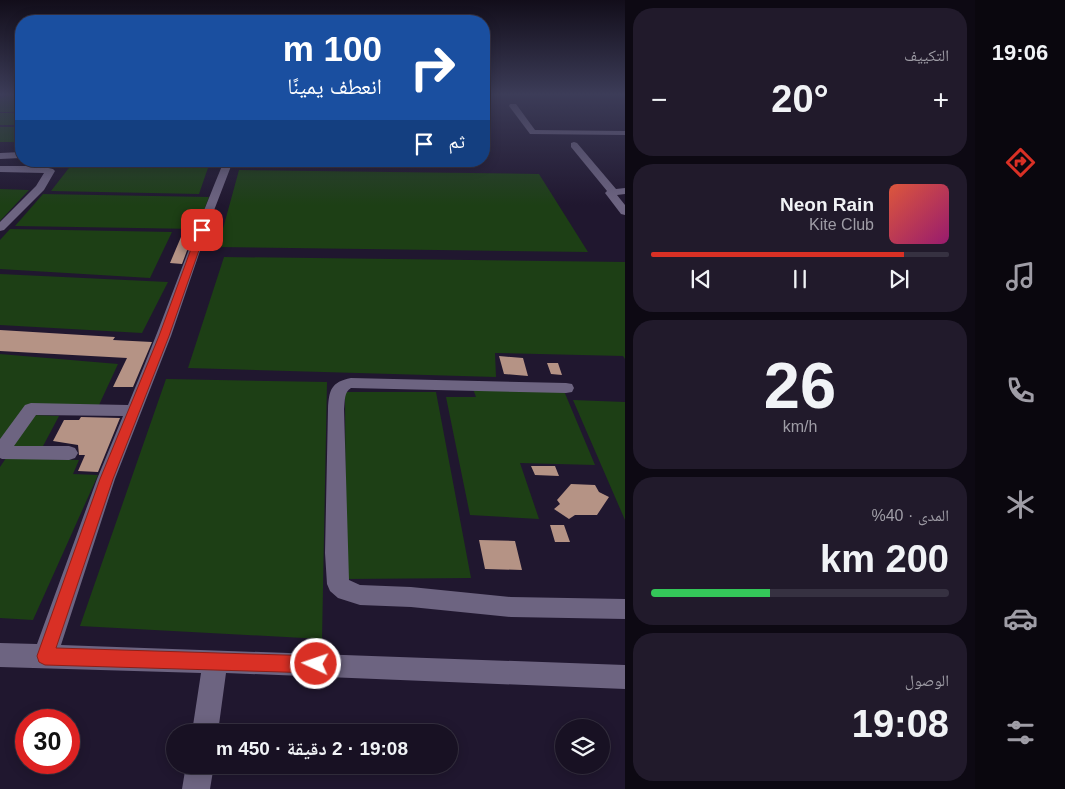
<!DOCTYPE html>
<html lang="ar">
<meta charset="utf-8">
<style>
body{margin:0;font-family:Helvetica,"Noto Naskh Arabic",sans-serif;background:#211a2b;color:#f1f3f6;direction:rtl;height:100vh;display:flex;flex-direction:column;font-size:19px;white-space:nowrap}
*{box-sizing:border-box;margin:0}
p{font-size:16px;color:#9f9da6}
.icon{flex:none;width:28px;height:28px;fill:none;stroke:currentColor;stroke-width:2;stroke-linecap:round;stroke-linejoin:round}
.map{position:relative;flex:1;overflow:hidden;direction:ltr}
.details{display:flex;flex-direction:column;gap:8px;padding:8px;background:#0d0913;width:350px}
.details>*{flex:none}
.hud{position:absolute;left:15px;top:15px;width:475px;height:152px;border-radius:20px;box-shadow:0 2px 12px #0003,0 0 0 1px #363141;direction:rtl;background:#1a4fa0;color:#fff;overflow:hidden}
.tools{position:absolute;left:555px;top:719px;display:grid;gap:10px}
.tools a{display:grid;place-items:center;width:55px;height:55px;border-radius:50%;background:#181123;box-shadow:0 2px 12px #0003,0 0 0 1px #363141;font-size:25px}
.speed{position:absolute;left:15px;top:709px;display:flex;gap:10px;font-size:25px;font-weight:700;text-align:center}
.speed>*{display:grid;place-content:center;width:65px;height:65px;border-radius:50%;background:#181123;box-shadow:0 2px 12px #0003,0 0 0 1px #363141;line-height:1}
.speed .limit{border:8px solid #d22;background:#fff;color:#111}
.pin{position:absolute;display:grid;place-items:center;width:42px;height:42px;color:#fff;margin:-21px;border-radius:10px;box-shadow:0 2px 8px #0006}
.me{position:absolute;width:55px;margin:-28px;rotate:273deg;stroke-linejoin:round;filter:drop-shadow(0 0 4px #0008)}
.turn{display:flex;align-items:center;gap:18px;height:105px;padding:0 25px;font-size:22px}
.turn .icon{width:65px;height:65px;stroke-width:2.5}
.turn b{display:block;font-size:35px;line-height:42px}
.then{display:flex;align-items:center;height:48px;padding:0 25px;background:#0003;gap:10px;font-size:19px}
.big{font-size:38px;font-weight:800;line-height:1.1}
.details .tile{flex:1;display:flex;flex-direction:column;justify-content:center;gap:8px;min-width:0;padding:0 18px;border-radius:20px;background:#211a2b}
.details .dial{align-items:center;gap:0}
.dial b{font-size:65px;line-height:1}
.song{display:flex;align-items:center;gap:15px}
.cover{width:60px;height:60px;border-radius:8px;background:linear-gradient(135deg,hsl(10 70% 55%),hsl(320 70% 35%))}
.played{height:5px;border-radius:2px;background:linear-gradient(90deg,#d93025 85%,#363141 85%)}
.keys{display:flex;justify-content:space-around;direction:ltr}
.heat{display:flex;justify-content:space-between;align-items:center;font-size:28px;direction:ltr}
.charge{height:8px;border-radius:4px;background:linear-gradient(90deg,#34c759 40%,#363141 0)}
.trip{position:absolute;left:166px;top:724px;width:292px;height:50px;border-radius:25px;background:#181123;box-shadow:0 2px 12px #0003,0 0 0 1px #363141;font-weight:800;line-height:50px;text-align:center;direction:rtl}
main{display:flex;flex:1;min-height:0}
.tabs{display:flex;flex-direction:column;width:90px;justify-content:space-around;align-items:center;background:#0a070e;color:#9f9da6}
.tabs .icon{width:35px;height:35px}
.tabs .active{color:#d93025}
.tabs b{font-size:22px;color:#f1f3f6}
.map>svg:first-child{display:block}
.green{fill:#1d3f15}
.building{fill:#b59385}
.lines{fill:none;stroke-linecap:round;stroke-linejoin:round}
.minor{fill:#6d6481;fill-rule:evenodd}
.route{fill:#d93025;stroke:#8d1f18}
</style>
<main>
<nav class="tabs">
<b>19:06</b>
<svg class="icon active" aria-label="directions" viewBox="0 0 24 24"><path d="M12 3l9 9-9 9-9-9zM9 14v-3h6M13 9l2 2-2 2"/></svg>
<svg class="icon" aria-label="music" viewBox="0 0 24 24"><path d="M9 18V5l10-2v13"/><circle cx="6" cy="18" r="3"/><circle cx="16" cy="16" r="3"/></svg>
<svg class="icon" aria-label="phone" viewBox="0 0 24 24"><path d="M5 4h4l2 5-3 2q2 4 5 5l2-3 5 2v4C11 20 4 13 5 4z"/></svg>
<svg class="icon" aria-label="climate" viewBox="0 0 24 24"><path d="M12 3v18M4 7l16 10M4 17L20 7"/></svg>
<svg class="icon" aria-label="car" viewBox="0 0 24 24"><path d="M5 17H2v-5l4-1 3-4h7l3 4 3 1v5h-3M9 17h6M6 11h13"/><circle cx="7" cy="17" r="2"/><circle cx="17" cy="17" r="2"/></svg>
<svg class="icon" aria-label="filters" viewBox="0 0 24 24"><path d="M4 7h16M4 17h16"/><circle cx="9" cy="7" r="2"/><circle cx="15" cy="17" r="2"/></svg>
</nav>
<section class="details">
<div class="tile"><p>التكييف</p>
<div class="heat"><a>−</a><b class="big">20°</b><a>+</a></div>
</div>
<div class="tile">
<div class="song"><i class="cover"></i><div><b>Neon Rain</b><p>Kite Club</p></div></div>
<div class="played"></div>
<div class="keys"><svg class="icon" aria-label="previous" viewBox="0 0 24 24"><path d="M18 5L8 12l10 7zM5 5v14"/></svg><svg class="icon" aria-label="pause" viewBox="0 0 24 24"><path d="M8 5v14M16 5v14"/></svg><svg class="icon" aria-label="next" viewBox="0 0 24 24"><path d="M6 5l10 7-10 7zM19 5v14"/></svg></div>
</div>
<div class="tile dial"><b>26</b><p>km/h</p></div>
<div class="tile"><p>المدى · 40%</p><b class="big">200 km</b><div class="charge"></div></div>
<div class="tile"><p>الوصول</p><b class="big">19:08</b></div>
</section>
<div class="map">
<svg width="625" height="789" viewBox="0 0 625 789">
<rect width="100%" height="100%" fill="#20172f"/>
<path class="green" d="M 5,96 L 21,96 L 21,112 L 0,112 L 0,99 Z
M 0,113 L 21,113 L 21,125 L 0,125 Z
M 0,127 L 21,127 L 21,142 L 0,142 Z
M 210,162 L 199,194 L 51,191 L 72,164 Z
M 239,170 L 539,174 L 588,252 L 218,247 Z
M 0,189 L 29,190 L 0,221 Z
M 43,194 L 209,197 L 197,229 L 15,226 Z
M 10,229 L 172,232 L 150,278 L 0,269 L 0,240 Z
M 224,257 L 625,262 L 625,359 L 623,356 L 495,353 L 496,377 L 188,368 Z
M 0,274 L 168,282 L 142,333 L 0,325 Z
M 0,354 L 118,364 L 99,405 L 33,404 L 0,441 Z
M 166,379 L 327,382 L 322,639 L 80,626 Z
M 473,389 L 564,391 L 595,465 L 520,463 L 539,519 L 470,515 L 446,397 L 476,397 Z
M 345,392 L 436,392 L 471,578 L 346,579 Z
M 573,400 L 625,402 L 625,520 Z
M 33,415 L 59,416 L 42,448 L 11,447 Z
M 6,458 L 79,460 L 73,474 L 98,475 L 33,620 L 0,618 L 0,467 Z"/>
<path class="building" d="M 181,237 L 192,237 L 182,264 L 170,263 Z
M 0,330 L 115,337 L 113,340 L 152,342 L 133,387 L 113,387 L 127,358 L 0,351 Z
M 499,356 L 523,358 L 528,376 L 504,374 Z
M 547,363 L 558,363 L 562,375 L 551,374 Z
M 81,417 L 120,418 L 98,472 L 78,471 L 85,455 L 79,455 L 78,445 L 53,441 L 64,420 L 79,420 Z
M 531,466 L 555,466 L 559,476 L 535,475 Z
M 571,484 L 595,485 L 599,492 L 609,497 L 597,515 L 575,515 L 569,519 L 554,509 L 560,504 L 557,500 Z
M 550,525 L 564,525 L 570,542 L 555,542 Z
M 479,540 L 515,541 L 522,570 L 485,569 Z"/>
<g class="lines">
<path class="minor" d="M 510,104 L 516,104 L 535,130 L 625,131 L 625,135 L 530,134 L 509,106 Z
M 574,142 L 577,143 L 616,189 L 625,188 L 625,194 L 617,195 L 625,205 L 625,215 L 621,214 L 605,193 L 607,191 L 571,147 L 571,143 Z
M 21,152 L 21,158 L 0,159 L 0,153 Z
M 224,161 L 233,161 L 213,213 L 171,336 L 115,479 L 61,645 L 625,665 L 625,689 L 226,673 L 218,732 L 192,732 L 201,673 L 0,667 L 0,643 L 37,644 L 97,479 L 123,416 L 36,415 L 14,446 L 69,446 L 75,448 L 78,453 L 75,458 L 69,460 L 2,459 L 0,458 L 0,439 L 25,405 L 31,403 L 128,405 C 162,325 190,242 224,161 Z
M 0,166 L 39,166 L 53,169 L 55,171 L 44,190 L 4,230 L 0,231 L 0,222 L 36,186 L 44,173 L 0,172 Z
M 351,378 L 566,383 L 572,384 L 574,388 L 572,392 L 566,393 L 351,388 C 344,392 345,401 344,409 L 349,580 L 360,585 L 411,587 L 511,597 L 625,599 L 625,619 L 511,617 L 411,607 L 360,605 L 338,598 L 330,591 L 327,584 L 325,553 L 328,409 C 329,390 331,382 351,378 Z
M 186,765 L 214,765 L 210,789 L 182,789 Z"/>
</g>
<linearGradient id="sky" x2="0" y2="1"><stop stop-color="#120d1a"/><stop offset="0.46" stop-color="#3c3c58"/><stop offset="1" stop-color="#3c3c58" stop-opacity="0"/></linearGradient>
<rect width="625" height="205" fill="url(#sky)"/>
<path class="route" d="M 202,227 L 206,230 L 169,336 L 113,479 L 56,648 L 316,656 L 322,659 L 324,664 L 322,670 L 316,673 L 45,665 L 39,662 L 37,656 L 100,479 L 159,336 L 198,230 Z"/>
</svg>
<div class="tools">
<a><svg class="icon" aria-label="layers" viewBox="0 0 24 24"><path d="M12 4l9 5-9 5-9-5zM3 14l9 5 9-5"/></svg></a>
</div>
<div class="speed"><div class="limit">30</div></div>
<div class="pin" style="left:202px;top:230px;background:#d93025"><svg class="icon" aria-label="arrive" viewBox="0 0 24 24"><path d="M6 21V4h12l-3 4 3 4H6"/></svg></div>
<svg class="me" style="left:316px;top:664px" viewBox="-20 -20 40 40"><circle r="17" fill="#d93025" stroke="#fff" stroke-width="3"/><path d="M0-11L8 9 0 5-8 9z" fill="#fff"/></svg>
<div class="trip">19:08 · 2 دقيقة · 450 m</div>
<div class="hud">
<div class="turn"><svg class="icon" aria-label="right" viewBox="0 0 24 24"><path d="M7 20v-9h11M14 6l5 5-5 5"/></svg><div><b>100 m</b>انعطف يمينًا</div></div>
<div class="then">ثم<svg class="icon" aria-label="arrive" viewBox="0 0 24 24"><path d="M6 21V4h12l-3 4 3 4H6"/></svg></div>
</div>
</div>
</main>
